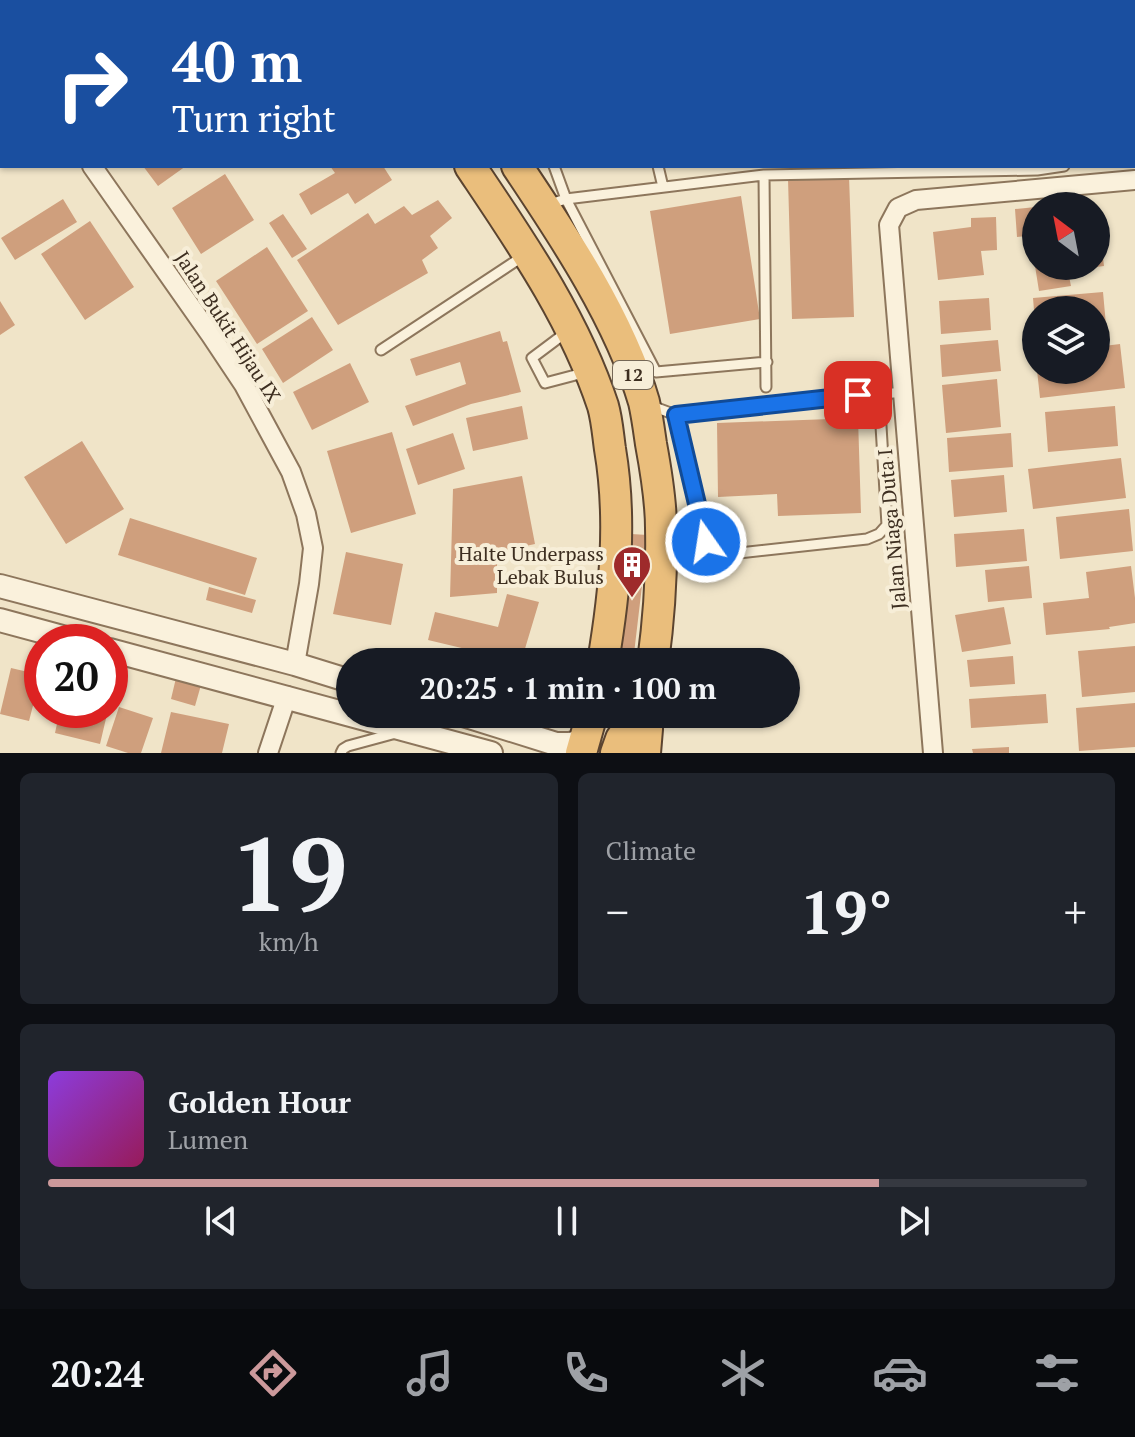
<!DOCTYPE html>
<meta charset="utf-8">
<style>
body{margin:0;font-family:"PT Serif",serif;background:#20242c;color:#f1f3f6;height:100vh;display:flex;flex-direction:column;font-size:30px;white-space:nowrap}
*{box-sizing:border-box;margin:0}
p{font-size:26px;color:#9ea1a6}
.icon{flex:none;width:44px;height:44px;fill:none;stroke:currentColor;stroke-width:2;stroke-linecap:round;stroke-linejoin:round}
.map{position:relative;height:753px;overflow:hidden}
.side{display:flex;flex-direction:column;gap:20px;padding:20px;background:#0d0f14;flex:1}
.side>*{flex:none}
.banner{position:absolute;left:0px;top:0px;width:1136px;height:168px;box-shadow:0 2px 6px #0004;background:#1a4fa0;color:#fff;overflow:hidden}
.needle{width:52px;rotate:328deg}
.tools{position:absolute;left:1022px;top:192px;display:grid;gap:16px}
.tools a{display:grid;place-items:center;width:88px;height:88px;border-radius:50%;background:#171b24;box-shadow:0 2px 6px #0004;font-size:40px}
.speed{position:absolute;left:24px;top:624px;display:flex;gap:16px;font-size:40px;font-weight:700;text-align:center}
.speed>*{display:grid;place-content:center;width:104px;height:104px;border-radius:50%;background:#171b24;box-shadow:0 2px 6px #0004;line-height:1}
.speed .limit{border:12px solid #d22;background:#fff;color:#111}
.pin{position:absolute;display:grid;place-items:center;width:68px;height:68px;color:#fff;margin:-34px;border-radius:16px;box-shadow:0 4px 12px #0006}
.me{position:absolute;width:88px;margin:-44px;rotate:347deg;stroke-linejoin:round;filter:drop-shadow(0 0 6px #0008)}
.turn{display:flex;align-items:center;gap:28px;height:168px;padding:0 40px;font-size:36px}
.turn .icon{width:104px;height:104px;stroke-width:2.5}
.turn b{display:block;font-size:56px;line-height:68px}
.big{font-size:60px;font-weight:600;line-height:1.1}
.side .card{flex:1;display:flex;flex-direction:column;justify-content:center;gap:12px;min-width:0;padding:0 28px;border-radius:12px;background:#20242c}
.side .dial{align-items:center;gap:0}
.dial b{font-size:104px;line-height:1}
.song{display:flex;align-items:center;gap:24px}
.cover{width:96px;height:96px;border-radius:12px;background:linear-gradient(135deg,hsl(270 70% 55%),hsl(330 70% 35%))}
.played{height:8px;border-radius:4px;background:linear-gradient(90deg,#cc999b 80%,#363941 80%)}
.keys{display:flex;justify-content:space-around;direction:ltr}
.heat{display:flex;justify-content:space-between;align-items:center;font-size:44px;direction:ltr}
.side .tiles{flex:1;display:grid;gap:20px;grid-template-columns:1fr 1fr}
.card:last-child{grid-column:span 2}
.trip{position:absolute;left:336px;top:648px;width:464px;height:80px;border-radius:40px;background:#171b24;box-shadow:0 2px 6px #0004;font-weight:600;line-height:80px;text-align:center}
.dock{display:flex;height:128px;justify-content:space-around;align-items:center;background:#090b0e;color:#9ea1a6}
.dock .icon{width:56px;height:56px}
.dock .active{color:#cc999b}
.dock b{font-size:36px;color:#f1f3f6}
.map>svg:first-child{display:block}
.building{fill:#cf9f7d}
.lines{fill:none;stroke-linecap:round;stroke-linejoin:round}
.service-casing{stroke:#8d765c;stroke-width:13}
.minor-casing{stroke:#8d765c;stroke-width:22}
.tertiary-casing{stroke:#8d765c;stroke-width:26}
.trunk-casing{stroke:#5b4430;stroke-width:34}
.service{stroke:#faf1dc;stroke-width:9}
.minor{stroke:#faf1dc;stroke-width:18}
.tertiary{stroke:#faf1dc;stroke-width:22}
.trunk{stroke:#eabe7c;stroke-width:30}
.route-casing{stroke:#114b97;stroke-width:20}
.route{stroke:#1a73e8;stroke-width:14}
.labels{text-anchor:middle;stroke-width:8;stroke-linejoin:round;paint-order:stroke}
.shield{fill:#f7eed8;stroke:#756857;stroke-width:2}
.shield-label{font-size:18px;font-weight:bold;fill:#3d2e20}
.street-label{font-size:20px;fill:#3d2e20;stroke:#f7eed8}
.poi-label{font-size:20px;fill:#3d2e20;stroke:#f7eed8;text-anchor:end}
</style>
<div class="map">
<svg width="1135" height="753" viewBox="0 0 1135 753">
<rect width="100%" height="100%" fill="#f0e4c8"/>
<path class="building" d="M 143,166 L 186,166 L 158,186 Z
M 330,166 L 383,166 L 392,180 L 355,204 L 348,193 L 311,215 L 299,194 L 335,173 Z
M 225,174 L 254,220 L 201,254 L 172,208 Z
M 849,176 L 854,317 L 792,319 L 788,179 Z
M 741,196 L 760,319 L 670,334 L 650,211 Z
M 63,199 L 77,222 L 15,260 L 1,238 Z
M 438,200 L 452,218 L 430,236 L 438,248 L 422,260 L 428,273 L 338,325 L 297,260 L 368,213 L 375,224 L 404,206 L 412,215 Z
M 1036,207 L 1036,235 L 1017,237 L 1015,209 Z
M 283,214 L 307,249 L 292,258 L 269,223 Z
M 996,217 L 997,250 L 981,251 L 984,275 L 938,280 L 933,232 L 971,227 L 971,218 Z
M 90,221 L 134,287 L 85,320 L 41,254 Z
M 1096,224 L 1099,224 L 1104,266 L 1096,267 Z
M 267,247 L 308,311 L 257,344 L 216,281 Z
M 1035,266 L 1092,266 L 1092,268 L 1068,271 L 1071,286 L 1039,291 Z
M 1103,292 L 1107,336 L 1096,337 L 1096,310 L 1034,310 L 1033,298 Z
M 989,298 L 991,330 L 941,334 L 939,301 Z
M 0,301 L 15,325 L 0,335 Z
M 312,317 L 333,350 L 283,383 L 262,349 Z
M 500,331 L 503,342 L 507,341 L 521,392 L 471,404 L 413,426 L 405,406 L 466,384 L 460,362 L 416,376 L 410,359 Z
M 998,340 L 1001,371 L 942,377 L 940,345 Z
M 1120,344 L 1125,388 L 1040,398 L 1037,370 L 1096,370 L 1096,347 Z
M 350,363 L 369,402 L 312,430 L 293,392 Z
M 997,379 L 1001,427 L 946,433 L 942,385 Z
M 522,406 L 528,439 L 473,451 L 466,418 Z
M 1115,406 L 1118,446 L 1048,452 L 1045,412 Z
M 858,418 L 861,513 L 778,516 L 777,494 L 718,497 L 717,423 Z
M 392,432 L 416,514 L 351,533 L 327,451 Z
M 453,433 L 465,469 L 418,485 L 406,449 Z
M 1011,433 L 1013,467 L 949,472 L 947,438 Z
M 82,441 L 124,509 L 66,544 L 24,477 Z
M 1121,458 L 1126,498 L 1033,509 L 1028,469 Z
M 1004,475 L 1007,512 L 954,517 L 951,480 Z
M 522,476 L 535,544 L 497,552 L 497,593 L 450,597 L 453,489 Z
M 1129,509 L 1133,551 L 1060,559 L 1056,517 Z
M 130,518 L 257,558 L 245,595 L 118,555 Z
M 1024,529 L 1027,561 L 956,567 L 954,534 Z
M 631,534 L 648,535 L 633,662 L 617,662 Z
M 346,552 L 403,564 L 391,625 L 333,614 Z
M 1029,566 L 1032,598 L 988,602 L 985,570 Z
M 1131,566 L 1135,598 L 1135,623 L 1109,627 L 1110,629 L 1046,635 L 1043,603 L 1089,598 L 1086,572 Z
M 209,587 L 256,600 L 252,613 L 206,600 Z
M 507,594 L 539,602 L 521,662 L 428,640 L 435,612 L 498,627 Z
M 1004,607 L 1011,644 L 962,652 L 955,615 Z
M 1135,646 L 1135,692 L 1082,697 L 1078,651 Z
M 1013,656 L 1015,684 L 970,687 L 967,660 Z
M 11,668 L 41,675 L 29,721 L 0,714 Z
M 176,678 L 201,685 L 195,706 L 171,699 Z
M 1046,694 L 1048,723 L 971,728 L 969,699 Z
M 1135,703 L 1135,747 L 1079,751 L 1076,708 Z
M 119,707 L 153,718 L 141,753 L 128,753 L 106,746 Z
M 60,710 L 108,710 L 100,744 L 55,733 Z
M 171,712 L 229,724 L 222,753 L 161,753 Z
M 1009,747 L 1009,753 L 973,753 L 972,749 Z"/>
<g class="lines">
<defs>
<path id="service" d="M 619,0 L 620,2
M 906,0 L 907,2
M 1097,0 L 1097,2
M 573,2 L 579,0
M 1129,2 L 1135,1
M 554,166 L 566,199 L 656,372 L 767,362
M 658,166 L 663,187
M 764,175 L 766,387
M 550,204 L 566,199 L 764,175 L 1037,170 L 1064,166
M 568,331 L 532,358 L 545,383 L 587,372
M 381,350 L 525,255
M 649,405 L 676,415 L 903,392
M 676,415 L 706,542 L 712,551 L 721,555 L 867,539 L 879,534 L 887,525 L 879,393
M 341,753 L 343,749 L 348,746 L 396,733"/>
<path id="minor" d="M 508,2 L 512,0
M 0,35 L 2,38
M 92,166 L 210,334 L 244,385 L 291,472 L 306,514 L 313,548 L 309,584 L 295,664
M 268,753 L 287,696
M 933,753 L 889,225 L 898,208 L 916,200 L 1135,180"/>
<path id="tertiary" d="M 0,586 L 295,664 L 350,681
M 0,620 L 81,642
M 110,650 L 491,753
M 460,714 L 556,744 L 569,744 L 584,741"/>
<path id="trunk" d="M 354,0 L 355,2
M 397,0 L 399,2
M 470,166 C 521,242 574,318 603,406 C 607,420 608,435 610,449 C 622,520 615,591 603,662
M 517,166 C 564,236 620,320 644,402 C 647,415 649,430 651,444 C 656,471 661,500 661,528 C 662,573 659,618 653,662
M 581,753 L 592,714
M 616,753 L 621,739 L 639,714
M 645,753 L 647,729 L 646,714"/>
</defs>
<use href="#service" class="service-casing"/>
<use href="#minor" class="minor-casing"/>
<use href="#tertiary" class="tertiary-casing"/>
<use href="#trunk" class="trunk-casing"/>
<use href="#service" class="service"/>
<use href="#minor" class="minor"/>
<use href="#tertiary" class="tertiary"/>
<use href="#trunk" class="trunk"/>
</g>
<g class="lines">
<defs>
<path id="route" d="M 706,542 L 676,415 L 858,395"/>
</defs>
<use href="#route" class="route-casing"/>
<use href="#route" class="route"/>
</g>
<defs>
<symbol id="building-pin" viewBox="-11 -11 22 30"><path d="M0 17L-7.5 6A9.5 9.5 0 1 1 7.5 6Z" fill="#9e2a2b" stroke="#f7eed8"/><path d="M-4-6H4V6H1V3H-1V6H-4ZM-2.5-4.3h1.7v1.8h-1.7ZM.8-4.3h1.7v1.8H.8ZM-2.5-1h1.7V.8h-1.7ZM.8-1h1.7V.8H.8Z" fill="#fff"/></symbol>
</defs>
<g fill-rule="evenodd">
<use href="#building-pin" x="610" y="543" width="44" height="60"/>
</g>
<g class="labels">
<rect class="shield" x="613" y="361" width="40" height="28" rx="6"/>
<g class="shield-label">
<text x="633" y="381">12</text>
</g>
<g class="street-label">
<text transform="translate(228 327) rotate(57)" y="7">Jalan Bukit Hijau IX</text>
<text transform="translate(892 529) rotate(-95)" y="7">Jalan Niaga Duta I</text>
</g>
<g class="poi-label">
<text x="604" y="561">Halte Underpass<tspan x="604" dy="23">Lebak Bulus</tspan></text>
</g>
</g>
</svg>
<div class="tools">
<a><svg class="needle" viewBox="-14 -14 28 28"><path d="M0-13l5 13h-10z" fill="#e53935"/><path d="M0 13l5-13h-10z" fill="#9ea1a6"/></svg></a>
<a><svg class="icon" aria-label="layers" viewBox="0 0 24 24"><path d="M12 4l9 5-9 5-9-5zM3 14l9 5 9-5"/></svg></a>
</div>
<div class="speed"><div class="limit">20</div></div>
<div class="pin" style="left:858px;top:395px;background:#d93025"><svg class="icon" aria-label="arrive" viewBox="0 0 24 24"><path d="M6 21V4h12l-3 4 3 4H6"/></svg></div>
<svg class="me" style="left:706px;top:542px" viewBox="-20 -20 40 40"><circle r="17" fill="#1a73e8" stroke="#fff" stroke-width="3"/><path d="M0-11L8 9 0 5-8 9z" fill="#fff"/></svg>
<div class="trip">20:25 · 1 min · 100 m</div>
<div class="banner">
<div class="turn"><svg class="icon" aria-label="right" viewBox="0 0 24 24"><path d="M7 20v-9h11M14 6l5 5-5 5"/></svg><div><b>40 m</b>Turn right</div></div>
</div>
</div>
<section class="side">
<div class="tiles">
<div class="card dial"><b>19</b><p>km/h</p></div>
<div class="card"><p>Climate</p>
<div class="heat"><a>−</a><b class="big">19°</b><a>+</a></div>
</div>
<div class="card">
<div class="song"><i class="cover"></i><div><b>Golden Hour</b><p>Lumen</p></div></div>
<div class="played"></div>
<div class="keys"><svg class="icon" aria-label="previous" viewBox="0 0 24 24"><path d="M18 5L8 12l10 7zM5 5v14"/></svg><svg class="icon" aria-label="pause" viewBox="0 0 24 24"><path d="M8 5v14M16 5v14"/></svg><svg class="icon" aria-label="next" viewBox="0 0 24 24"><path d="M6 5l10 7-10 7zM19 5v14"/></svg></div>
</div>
</div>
</section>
<nav class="dock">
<b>20:24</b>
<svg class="icon active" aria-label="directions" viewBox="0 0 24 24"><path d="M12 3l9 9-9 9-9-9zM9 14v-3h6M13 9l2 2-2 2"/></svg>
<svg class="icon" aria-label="music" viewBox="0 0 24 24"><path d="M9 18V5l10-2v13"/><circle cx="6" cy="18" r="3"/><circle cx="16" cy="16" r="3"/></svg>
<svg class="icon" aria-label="phone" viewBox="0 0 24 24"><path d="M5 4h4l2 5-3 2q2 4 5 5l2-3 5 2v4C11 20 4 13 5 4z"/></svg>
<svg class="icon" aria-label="climate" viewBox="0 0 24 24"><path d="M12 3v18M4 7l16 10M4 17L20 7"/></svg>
<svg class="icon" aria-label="car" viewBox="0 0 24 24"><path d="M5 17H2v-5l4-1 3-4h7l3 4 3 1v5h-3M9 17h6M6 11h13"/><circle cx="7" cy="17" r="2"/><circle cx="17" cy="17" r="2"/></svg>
<svg class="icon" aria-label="filters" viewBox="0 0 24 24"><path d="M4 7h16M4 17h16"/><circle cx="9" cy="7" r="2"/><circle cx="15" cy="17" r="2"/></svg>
</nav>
